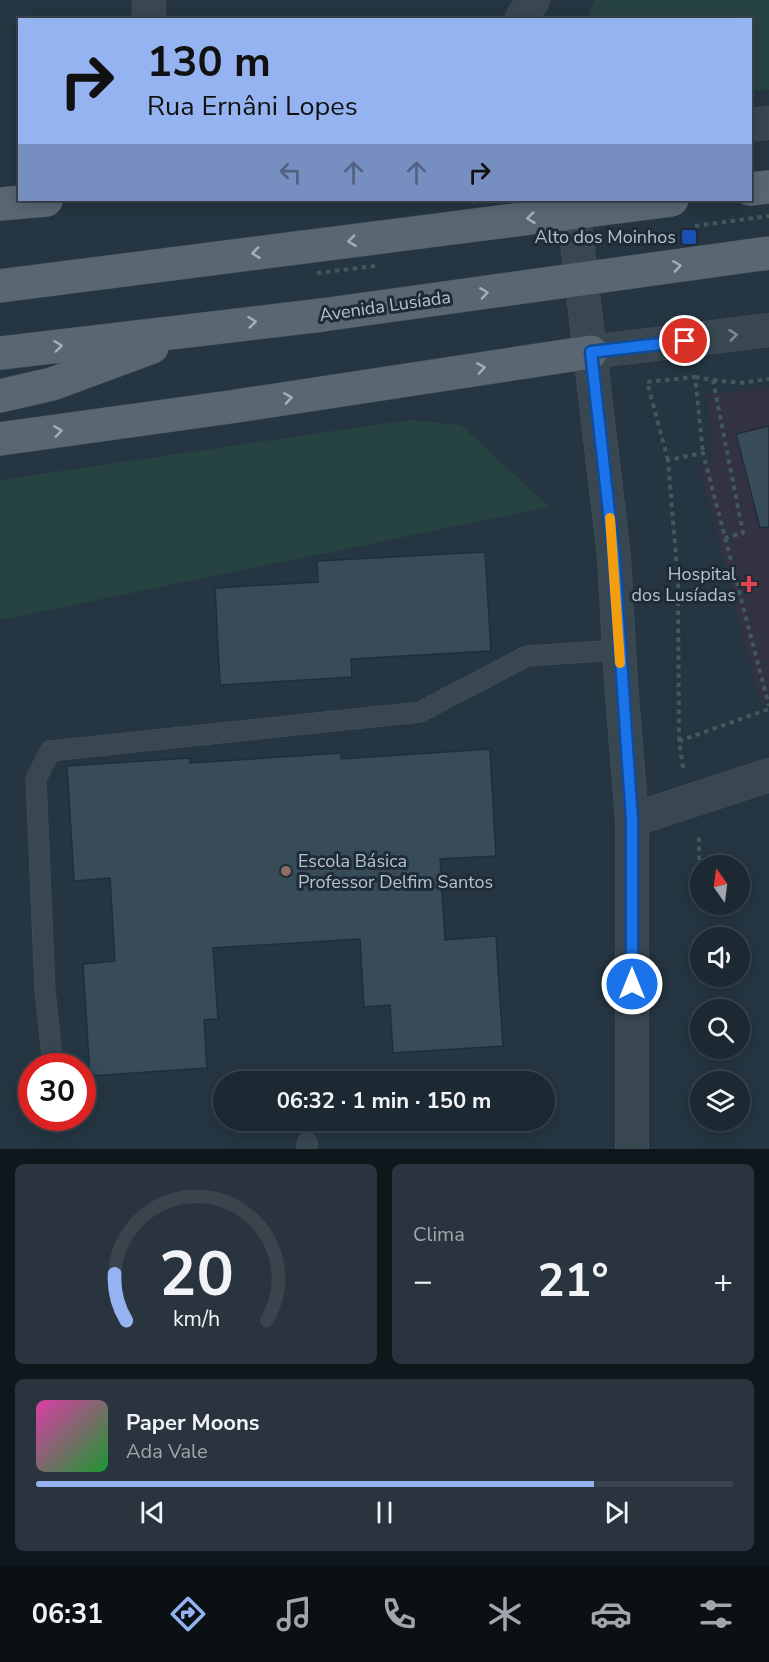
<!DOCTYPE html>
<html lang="pt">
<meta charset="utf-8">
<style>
body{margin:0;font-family:"Nunito Sans",sans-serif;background:#29343e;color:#f1f3f6;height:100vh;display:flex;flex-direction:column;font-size:22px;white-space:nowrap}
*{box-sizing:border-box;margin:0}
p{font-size:20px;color:#a0a6ac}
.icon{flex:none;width:33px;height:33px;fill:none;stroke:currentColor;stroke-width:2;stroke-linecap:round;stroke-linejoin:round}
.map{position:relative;height:1149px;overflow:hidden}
.side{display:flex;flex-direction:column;gap:15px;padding:15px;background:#0f161c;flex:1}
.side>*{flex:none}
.guide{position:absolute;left:18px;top:18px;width:734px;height:183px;border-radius:0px;box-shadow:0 3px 15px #0003,0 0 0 2px #3a444d;background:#95b2f1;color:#111;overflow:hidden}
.needle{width:39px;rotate:346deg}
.controls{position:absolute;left:690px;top:855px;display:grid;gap:12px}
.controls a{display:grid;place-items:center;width:60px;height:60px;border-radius:50%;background:#1c2832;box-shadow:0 3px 15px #0003,0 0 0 2px #3a444d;font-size:30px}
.speed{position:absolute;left:18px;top:1053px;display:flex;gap:12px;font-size:30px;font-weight:700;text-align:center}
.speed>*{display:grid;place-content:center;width:78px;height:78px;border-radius:50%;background:#1c2832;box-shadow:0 3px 15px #0003,0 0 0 2px #3a444d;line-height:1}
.speed .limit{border:9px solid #d22;background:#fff;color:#111}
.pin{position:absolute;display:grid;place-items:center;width:51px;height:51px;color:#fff;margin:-26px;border:3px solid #fff;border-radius:50%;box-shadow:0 2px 6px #0007}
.me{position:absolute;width:66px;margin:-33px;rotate:0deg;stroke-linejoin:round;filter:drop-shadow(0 0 4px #0008)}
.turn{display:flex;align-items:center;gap:21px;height:126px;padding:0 30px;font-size:27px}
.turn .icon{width:78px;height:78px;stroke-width:2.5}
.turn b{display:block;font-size:42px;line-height:51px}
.lanes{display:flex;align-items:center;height:57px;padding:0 30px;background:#0003;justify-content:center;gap:30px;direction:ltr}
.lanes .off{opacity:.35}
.big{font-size:45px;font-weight:700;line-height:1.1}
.side .card{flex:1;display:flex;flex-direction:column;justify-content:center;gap:9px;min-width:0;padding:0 21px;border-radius:9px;background:#29343e}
.side .dial{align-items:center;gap:0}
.dial svg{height:156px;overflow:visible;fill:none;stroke:#3a444d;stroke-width:7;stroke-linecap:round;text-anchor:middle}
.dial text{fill:#f1f3f6;stroke:none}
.song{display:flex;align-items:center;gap:18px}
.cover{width:72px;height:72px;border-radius:9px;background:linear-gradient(135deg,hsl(320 70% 55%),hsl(130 70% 35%))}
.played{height:6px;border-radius:3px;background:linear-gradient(90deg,#95b2f1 80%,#3a444d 80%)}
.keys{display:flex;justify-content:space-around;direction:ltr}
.heat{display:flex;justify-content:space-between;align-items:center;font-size:33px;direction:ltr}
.side .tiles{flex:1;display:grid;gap:15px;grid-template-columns:1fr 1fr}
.card:last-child{grid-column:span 2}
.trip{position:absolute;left:213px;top:1071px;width:342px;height:60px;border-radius:30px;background:#1c2832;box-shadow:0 3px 15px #0003,0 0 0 2px #3a444d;font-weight:700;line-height:60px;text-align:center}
.tab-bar{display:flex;height:96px;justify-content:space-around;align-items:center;background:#0b1014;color:#a0a6ac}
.tab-bar .icon{width:42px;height:42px}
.tab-bar .current{color:#95b2f1}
.tab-bar b{font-size:27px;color:#f1f3f6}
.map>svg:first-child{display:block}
.medical{fill:#323242}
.green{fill:#274341}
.building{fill:#374b58;stroke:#202e39;stroke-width:1.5}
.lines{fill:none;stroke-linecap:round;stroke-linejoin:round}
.service-casing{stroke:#46535e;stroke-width:21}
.minor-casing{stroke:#46535e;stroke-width:34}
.primary-casing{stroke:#46535e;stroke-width:34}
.path{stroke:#405a58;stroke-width:4;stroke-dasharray:4.5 4.5;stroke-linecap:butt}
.service{stroke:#394751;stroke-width:20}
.minor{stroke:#394751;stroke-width:33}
.primary{stroke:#586771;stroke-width:33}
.primary-bridge-casing{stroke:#46535e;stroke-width:34;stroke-linecap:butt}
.path-bridge{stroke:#405a58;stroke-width:4;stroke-dasharray:4.5 4.5;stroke-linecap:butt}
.primary-bridge{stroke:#586771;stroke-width:33}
.oneway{stroke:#a3b0b9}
.oneway2{stroke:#7e8b94}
.route-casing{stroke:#114b97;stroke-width:15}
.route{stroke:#1a73e8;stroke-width:10}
.slow{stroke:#f59e0b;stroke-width:10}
.transit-dot{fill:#1a4fb4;stroke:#1e2c37;stroke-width:2}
.health-dot{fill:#e0444e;stroke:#1e2c37;stroke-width:2}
.education-dot{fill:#8d6e63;stroke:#1e2c37;stroke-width:2}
.labels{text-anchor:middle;stroke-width:6;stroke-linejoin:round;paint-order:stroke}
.poi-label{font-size:18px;fill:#b6c2cb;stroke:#1e2c37;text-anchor:end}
.street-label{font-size:18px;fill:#b6c2cb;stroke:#1e2c37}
</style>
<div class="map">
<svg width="769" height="1149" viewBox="0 0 769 1149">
<rect width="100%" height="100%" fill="#253642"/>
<path class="medical" d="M 769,388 L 769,702 L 761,704 L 699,466 L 714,462 L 707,395 Z"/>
<path class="green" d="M 595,0 L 769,0 L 769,89 L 750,92 L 750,20 L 591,19 L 589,10 Z
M 409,420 L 461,425 L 549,507 L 0,620 L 0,480 Z"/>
<path class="building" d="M 769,426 L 769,527 L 760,528 L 736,434 Z
M 485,552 L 491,651 L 351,659 L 352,677 L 220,685 L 215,588 L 318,582 L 317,561 Z
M 490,749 L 496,856 L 440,859 L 445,940 L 496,936 L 503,1046 L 393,1053 L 390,1005 L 364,1007 L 360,939 L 213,948 L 218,1019 L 204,1020 L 207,1068 L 90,1076 L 83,964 L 115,961 L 110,878 L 74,881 L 67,766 L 190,758 L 190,763 L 341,753 L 341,759 Z"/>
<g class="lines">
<defs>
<path id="service" d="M 53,1066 L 45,990 L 36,779 L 50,751 L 420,712 L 527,656 L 619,650
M 307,1143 L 307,1149"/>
<path id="minor" d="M 149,0 L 149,20
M 521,20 L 533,0
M 750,125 L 769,123
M 572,200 L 614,557 L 621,683 L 632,820 L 632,1149
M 591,352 L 769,330
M 632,820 L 769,775"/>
<path id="primary" d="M 750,189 L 769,187
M 0,204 L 46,200
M 0,286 L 390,236
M 0,353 L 322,315
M 0,396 L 52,384 L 152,347
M 0,439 L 230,407 L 591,352"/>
</defs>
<use href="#service" class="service-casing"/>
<use href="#minor" class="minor-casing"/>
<use href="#primary" class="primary-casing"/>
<path class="path" d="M 695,377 L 713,380 L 743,533 L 725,538
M 713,380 L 740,383 L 769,379
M 668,460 L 647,382 L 695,377 L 703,453
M 679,741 L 678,581 L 668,460 L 703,453 L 769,706
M 683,768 L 679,741 L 769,709
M 699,869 L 699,833"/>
<use href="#service" class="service"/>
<use href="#minor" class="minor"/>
<use href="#primary" class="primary"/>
<defs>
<path id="primary-bridge" d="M 390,236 L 672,200
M 322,315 L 769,253"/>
</defs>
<use href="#primary-bridge" class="primary-bridge-casing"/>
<path class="path-bridge" d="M 695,226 L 769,216
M 317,273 L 375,266"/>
<use href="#primary-bridge" class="primary-bridge"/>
</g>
<defs><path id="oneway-chevron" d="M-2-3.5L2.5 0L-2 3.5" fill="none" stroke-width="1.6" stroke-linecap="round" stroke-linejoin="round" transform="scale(1.5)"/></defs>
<g class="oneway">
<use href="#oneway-chevron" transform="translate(531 218) rotate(173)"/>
<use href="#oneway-chevron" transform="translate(352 241) rotate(173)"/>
<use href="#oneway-chevron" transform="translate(256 253) rotate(173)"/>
<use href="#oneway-chevron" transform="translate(677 266) rotate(-8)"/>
<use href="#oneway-chevron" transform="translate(484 293) rotate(-8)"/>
<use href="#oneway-chevron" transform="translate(252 322) rotate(-6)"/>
<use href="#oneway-chevron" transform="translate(58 346) rotate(-7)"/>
<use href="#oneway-chevron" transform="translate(481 368) rotate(-9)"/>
<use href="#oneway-chevron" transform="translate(288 398) rotate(-9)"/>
<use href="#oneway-chevron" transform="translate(58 431) rotate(-8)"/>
</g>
<use class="oneway2" href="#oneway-chevron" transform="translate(733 335) rotate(-7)"/>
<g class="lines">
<defs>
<path id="route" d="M 632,984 L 632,820 L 614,557 L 591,352 L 685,341"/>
</defs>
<use href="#route" class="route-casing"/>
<use href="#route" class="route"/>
<path class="slow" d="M 610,518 L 620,663"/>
</g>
<rect class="transit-dot" x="681" y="229" width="16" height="16" rx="3"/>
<path class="health-dot" d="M746 575h6v6h6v6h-6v6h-6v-6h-6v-6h6z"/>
<circle class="education-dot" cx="286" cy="871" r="6"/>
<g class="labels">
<g class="poi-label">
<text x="676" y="243">Alto dos Moinhos</text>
<text x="736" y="580">Hospital<tspan x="736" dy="21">dos Lusíadas</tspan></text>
<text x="298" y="867" text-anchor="start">Escola Básica<tspan x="298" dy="21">Professor Delfim Santos</tspan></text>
</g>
<g class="street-label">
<text transform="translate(385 306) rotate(-8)" y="6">Avenida Lusíada</text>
</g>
</g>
</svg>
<div class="controls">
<a><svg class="needle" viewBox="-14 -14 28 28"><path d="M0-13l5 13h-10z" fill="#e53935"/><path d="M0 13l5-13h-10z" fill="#a0a6ac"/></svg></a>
<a><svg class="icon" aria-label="sound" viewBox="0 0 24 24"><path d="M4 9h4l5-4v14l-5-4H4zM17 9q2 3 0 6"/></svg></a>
<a><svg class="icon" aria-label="search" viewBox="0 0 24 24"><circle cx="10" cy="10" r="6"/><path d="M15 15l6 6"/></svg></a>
<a><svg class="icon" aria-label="layers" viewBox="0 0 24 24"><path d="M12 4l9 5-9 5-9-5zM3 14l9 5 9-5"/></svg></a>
</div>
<div class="speed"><div class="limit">30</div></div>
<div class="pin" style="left:685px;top:341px;background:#d93025"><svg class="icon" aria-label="arrive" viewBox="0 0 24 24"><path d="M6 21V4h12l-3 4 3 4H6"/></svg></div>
<svg class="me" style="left:632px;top:984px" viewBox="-20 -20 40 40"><circle r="17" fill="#1a73e8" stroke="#fff" stroke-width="3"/><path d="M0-11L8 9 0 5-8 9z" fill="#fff"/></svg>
<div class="trip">06:32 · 1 min · 150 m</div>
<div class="guide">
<div class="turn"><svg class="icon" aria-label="right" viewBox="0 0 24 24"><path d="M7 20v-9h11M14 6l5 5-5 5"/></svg><div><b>130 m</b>Rua Ernâni Lopes</div></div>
<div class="lanes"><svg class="icon off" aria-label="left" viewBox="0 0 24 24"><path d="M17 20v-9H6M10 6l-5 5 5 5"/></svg><svg class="icon off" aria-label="ahead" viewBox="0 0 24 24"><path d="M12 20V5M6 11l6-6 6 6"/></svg><svg class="icon off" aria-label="ahead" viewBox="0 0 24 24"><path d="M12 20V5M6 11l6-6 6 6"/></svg><svg class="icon" aria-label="right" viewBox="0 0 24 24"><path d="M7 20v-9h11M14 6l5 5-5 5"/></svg></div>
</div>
</div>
<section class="side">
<div class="tiles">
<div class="card dial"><svg viewBox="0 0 100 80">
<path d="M14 69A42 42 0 1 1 86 69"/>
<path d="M14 69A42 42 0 0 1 8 45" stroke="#95b2f1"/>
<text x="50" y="56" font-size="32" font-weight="700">20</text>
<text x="50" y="72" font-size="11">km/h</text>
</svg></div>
<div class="card"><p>Clima</p>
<div class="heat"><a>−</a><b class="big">21°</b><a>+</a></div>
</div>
<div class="card">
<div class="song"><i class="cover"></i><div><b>Paper Moons</b><p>Ada Vale</p></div></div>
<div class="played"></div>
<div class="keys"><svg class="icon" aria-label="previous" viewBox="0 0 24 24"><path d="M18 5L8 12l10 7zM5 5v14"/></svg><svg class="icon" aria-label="pause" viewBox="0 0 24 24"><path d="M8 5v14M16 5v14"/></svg><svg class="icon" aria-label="next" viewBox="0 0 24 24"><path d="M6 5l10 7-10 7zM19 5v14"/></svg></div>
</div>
</div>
</section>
<nav class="tab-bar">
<b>06:31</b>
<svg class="icon current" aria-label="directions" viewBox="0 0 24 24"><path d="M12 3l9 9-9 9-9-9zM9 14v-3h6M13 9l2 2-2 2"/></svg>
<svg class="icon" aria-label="music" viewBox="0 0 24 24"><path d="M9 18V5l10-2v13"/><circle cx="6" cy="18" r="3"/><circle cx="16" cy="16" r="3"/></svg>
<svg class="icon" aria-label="phone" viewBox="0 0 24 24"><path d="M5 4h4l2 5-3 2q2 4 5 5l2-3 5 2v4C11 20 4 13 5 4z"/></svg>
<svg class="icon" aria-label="climate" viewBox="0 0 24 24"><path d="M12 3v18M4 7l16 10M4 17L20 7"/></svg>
<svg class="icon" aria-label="car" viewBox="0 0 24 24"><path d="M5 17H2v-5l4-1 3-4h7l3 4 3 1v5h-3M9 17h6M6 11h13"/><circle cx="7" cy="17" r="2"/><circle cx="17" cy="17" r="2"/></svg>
<svg class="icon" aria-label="filters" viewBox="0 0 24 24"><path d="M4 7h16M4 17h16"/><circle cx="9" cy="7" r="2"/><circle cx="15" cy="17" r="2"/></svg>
</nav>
